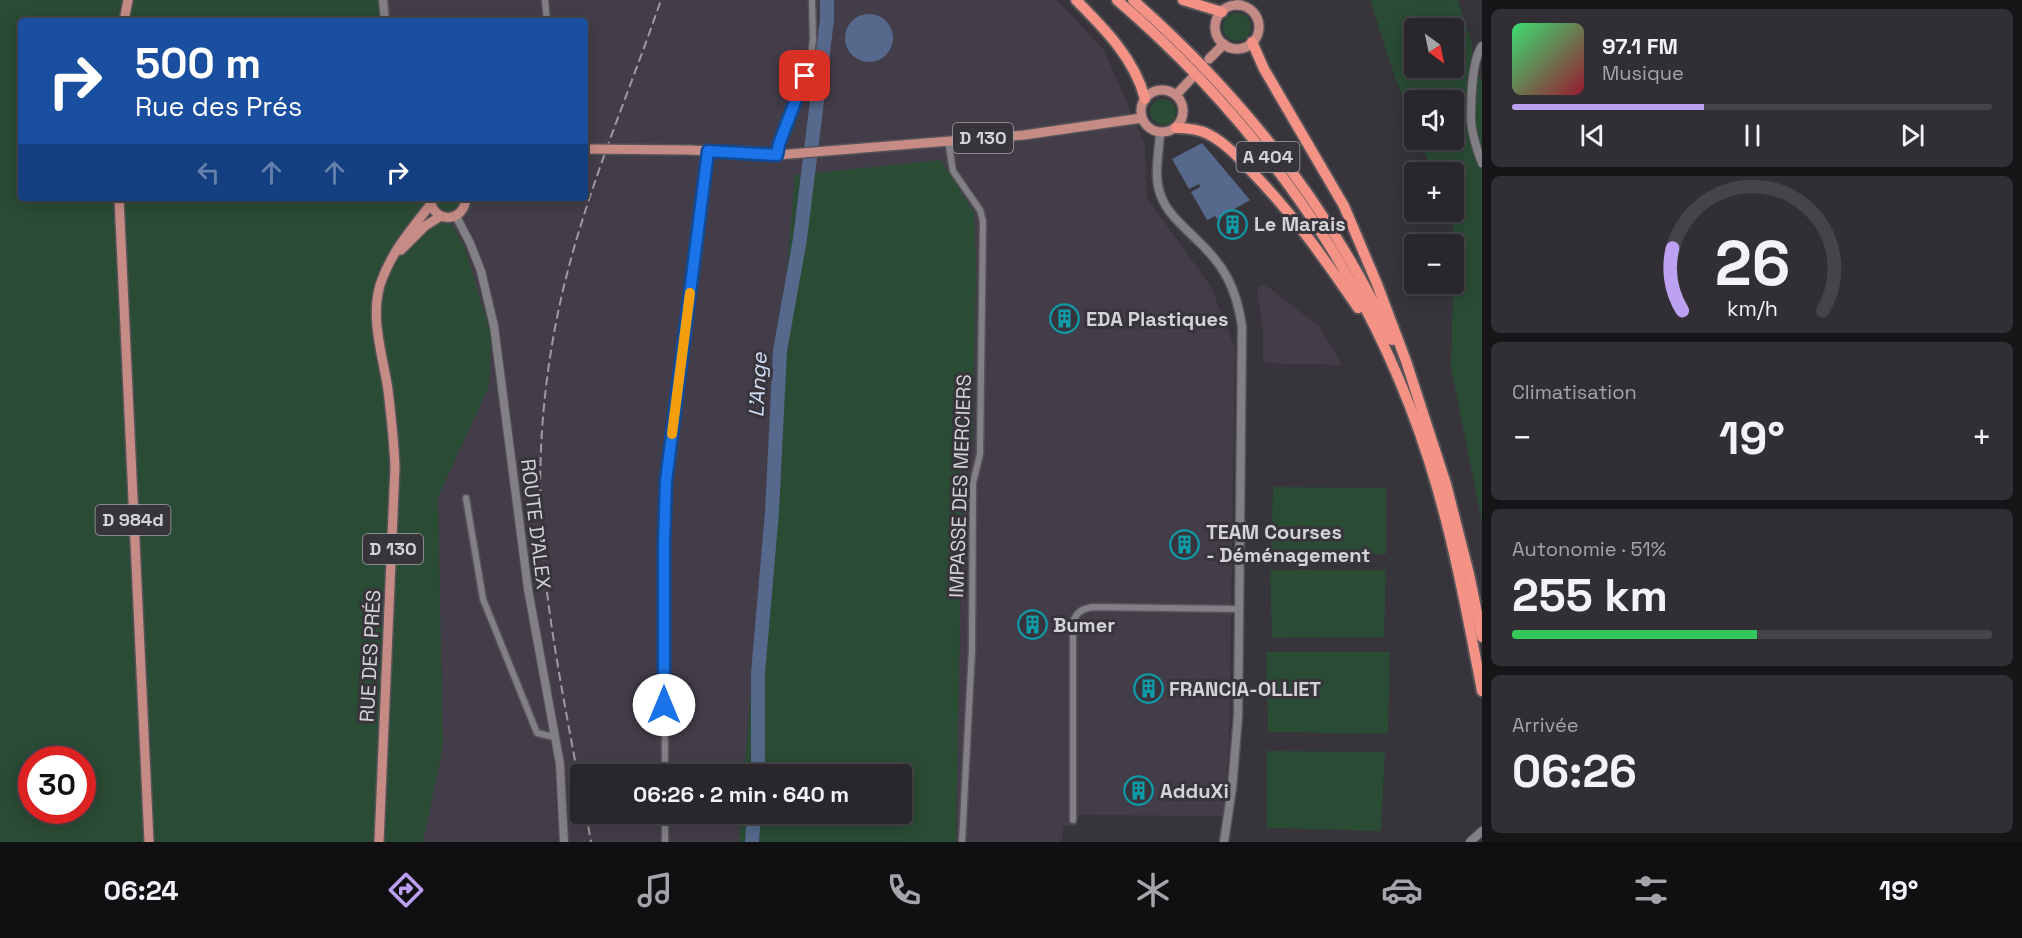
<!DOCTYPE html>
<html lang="fr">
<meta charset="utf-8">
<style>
body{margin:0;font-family:"Space Grotesk",sans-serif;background:#312f34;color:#f1f3f6;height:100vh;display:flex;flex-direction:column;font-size:22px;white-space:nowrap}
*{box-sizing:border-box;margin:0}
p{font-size:20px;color:#a5a5a9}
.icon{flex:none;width:33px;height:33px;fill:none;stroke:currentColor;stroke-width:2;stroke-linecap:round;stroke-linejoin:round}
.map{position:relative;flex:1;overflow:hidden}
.details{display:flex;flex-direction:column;gap:9px;padding:9px;background:#171518;width:540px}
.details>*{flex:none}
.hud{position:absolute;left:18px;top:18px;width:570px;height:183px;border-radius:6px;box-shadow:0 3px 15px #0003,0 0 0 2px #454448;background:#1a4fa0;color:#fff;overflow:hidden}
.needle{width:39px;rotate:147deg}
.controls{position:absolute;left:1404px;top:18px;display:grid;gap:12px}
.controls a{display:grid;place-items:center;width:60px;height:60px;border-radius:6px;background:#29272c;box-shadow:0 3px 15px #0003,0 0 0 2px #454448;font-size:30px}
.speed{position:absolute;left:18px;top:746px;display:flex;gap:12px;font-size:30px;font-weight:700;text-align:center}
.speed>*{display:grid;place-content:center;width:78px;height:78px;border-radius:50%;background:#29272c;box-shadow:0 3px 15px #0003,0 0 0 2px #454448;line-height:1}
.speed .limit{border:9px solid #d22;background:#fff;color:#111}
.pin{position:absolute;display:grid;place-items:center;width:51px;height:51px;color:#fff;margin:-26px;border-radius:12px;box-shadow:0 3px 9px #0006}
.me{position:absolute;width:66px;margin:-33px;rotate:0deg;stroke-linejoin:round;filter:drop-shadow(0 0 4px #0008)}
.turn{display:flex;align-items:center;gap:21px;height:126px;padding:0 18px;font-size:27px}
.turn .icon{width:78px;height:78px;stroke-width:2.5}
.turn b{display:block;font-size:42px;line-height:51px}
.lanes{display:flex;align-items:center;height:57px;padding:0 18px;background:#0003;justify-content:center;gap:30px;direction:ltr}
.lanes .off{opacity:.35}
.big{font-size:45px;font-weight:600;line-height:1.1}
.details .tile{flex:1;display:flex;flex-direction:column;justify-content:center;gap:9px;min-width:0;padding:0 21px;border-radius:9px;background:#312f34}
.details .dial{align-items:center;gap:0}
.dial svg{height:156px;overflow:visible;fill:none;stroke:#454448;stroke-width:7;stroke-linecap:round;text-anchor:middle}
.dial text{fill:#f1f3f6;stroke:none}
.song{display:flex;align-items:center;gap:18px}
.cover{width:72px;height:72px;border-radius:9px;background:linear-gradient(135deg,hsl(140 70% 55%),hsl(350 70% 35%))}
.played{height:6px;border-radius:3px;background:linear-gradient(90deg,#bca0f2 40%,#454448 40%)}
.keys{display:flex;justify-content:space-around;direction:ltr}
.heat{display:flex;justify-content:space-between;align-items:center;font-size:33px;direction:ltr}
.charge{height:9px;border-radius:4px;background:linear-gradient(90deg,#34c759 51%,#454448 0)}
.trip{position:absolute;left:570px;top:764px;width:342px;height:60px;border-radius:6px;background:#29272c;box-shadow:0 3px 15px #0003,0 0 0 2px #454448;font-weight:600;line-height:60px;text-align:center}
.tabs{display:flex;height:96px;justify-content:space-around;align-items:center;background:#101012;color:#a5a5a9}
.tabs .icon{width:42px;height:42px}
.tabs .current{color:#bca0f2}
.tabs b{font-size:27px;color:#f1f3f6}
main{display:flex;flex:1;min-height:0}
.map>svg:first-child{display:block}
.built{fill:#433d49}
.green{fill:#2a4b34;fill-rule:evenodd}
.water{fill:#56698d}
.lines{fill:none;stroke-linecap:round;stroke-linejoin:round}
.river{stroke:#56698d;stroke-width:14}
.minor-casing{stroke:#565358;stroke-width:9}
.tertiary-casing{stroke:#565358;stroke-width:10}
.secondary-casing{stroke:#565358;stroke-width:11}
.primary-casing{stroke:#565358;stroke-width:12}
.motorway-casing{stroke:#565358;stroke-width:14}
.minor{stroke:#827f86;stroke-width:6}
.tertiary{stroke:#827f86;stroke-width:8}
.secondary{stroke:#827f86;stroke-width:8}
.primary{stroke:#c68b85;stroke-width:9}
.motorway{stroke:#f49385;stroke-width:10}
.rail{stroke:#9d9ba0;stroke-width:2;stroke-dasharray:9 4.5;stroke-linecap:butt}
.primary-bridge-casing{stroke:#565358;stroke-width:12;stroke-linecap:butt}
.primary-bridge{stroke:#c68b85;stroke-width:9}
.route-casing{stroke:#114b97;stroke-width:15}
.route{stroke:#1a73e8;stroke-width:10}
.slow{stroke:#f59e0b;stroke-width:10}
.labels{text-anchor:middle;stroke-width:6;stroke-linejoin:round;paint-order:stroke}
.shield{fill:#37343b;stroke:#a6a3a8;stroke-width:1.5}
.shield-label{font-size:18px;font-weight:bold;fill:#d5d3d7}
.poi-label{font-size:20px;font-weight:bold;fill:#d5d3d7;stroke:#37343b;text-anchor:start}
.street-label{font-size:20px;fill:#d5d3d7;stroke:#37343b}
.water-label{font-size:21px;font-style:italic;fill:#d2dff8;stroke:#37343b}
</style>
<main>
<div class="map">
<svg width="1482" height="842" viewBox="0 0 1482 842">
<rect width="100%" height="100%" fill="#37343b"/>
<path class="built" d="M 377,0 L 1057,0 L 1104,50 L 1145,145 L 1147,198 L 1211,287 L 1235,348 L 1229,748 L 1223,816 L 1078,815 L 1077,826 L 1063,826 L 1062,842 L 956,842 L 963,454 L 973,441 L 795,175 L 744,774 L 580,774 L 580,813 L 741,813 L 739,842 L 423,842 L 443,747 L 438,497 L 489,386 L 465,247 L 435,198 L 585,198 L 585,21 L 380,21 Z
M 1264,284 L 1319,326 L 1342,365 L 1263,363 L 1263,331 L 1257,288 Z"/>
<path class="green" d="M 0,0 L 377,0 L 380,21 L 21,21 L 21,198 L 459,198 L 459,204 L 454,210 L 444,212 L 465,247 L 491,336 L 489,386 L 438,497 L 443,747 L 423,842 L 0,842 ZM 32,759 L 82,759 L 82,810 L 32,810 Z
M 1370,0 L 1458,0 L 1471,40 L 1475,70 L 1482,80 L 1482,522 L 1451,367 L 1454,244 L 1453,224 L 1448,212 L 1454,212 L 1454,172 L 1433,172 L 1419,140 L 1454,140 L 1454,100 L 1414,100 L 1414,127 L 1396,80 ZM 1414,28 L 1454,28 L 1454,68 L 1414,68 Z
M1223 27a14 14 0 1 1 28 0a14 14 0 1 1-28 0Z
M1150 112a13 13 0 1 1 26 0a13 13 0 1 1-26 0Z
M 941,160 L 974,213 L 976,262 L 973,441 L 963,454 L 956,842 L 739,842 L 741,813 L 902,813 L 902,774 L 744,774 L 795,175 Z
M 1273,487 L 1386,488 L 1386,554 L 1271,554 Z
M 1270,570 L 1386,570 L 1384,637 L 1272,638 Z
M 1266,652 L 1390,652 L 1388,734 L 1268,732 Z
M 1267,751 L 1385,752 L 1381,831 L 1267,828 Z"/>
<path class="water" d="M845 38a24 24 0 1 1 48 0a24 24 0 1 1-48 0Z
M 1202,143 L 1250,200 L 1217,219 L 1215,216 L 1207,220 L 1191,192 L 1200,187 L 1199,184 L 1189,189 L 1172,159 Z"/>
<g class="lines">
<path class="river" d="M 758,774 L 758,673 L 772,512 L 780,351 L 800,239 L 827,20 L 827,0
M 752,842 L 754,813"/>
<defs>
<path id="minor" d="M 545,0 L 547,21
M 948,141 L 953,171 L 980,210 L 983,221 L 980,454 L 973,483 L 972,649 L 962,842
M 777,155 L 779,144 L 810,62 L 813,40 L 812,0
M 466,498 L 483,599 L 537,733 L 555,737
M 665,774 L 664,544 L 666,481 L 708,151
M 1073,820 L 1073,624 C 1075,613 1081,609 1093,607 L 1239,609
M 665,842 L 665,813"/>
<path id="tertiary" d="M 1238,6 L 1239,0
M 1482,46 C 1471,61 1471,102 1471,121 C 1472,135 1477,150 1482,163
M 456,216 L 470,243 L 481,271 L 494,326 L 528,589 L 560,764 L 564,842
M 1470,842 L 1482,831"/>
<path id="secondary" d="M 383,0 L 385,21
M 1160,133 C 1159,154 1153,176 1161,196 C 1167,213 1183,226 1196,239 C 1224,265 1236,287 1242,326 L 1238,716 L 1232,788 L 1224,842"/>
<path id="primary" d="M1215 27a22 22 0 1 1 44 0a22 22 0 1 1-44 0Z
M 124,21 L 128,0
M 1209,59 L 1224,44
M1141 111a21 21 0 1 1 42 0a21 21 0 1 1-42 0Z
M 1176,95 L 1191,79
M 690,150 L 777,155 L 1024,135 L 1142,118
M 119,198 L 149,842
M 430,200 C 434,224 464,223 466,198
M 401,250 L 425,226 L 441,216
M 379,842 L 395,467 C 394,441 391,415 388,390 C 383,356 370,319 380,285 C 391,252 410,231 431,204"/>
<path id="motorway" d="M 1076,0 C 1104,28 1135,59 1145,99
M 1117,0 C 1260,123 1372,280 1429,461 C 1453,536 1467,613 1482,691
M 1133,0 C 1241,95 1331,209 1392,340
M 1183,0 L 1222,12
M 1252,42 L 1264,69 L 1344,206 L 1377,284 L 1406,361 L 1446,484 L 1469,574 L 1482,637
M 1176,128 C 1188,128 1198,129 1208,134 C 1226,143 1240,159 1253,173 C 1293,214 1326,261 1358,308"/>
</defs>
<use href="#minor" class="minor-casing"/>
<use href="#tertiary" class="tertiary-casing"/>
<use href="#secondary" class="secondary-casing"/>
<use href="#primary" class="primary-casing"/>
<use href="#motorway" class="motorway-casing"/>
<use href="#minor" class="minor"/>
<use href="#tertiary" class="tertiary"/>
<use href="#secondary" class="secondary"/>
<use href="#primary" class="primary"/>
<use href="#motorway" class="motorway"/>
<path class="rail" d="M 580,787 C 565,706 548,623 542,541 C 536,450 545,358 568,270 C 592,178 630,90 661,0
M 586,813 L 591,842"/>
<defs>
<path id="primary-bridge" d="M 585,149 L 690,150"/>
</defs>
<use href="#primary-bridge" class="primary-bridge-casing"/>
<use href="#primary-bridge" class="primary-bridge"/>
</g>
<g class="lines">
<defs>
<path id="route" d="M 664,705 L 664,544 L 666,481 L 708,151 L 777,155 L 779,144 L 805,76"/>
</defs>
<use href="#route" class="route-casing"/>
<use href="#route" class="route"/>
<path class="slow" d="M 672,434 L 690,293"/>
</g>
<defs>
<symbol id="building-ring" viewBox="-11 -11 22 22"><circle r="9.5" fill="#37343b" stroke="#0f9aa8" stroke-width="1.5"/><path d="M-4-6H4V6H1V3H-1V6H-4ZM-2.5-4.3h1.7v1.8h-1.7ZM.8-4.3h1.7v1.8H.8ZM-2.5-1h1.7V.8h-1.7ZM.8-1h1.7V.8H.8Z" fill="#0f9aa8"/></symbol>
</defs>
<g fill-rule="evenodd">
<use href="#building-ring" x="1216" y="208" width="33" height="33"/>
<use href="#building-ring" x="1048" y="302" width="33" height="33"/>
<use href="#building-ring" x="1168" y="528" width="33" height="33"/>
<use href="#building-ring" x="1016" y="608" width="33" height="33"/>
<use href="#building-ring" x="1132" y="672" width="33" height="33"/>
<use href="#building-ring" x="1122" y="774" width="33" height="33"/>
</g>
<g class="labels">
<g class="shield">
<rect x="953" y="123" width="60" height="30" rx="4.5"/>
<rect x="1236.5" y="142" width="63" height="30" rx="4.5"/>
<rect x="95.5" y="505" width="75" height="30" rx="4.5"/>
<rect x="363" y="534" width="60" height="30" rx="4.5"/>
</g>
<g class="shield-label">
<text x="983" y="144">D 130</text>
<text x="1268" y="163">A 404</text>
<text x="133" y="526">D 984d</text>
<text x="393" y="555">D 130</text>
</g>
<g class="poi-label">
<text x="1254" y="231">Le Marais</text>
<text x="1086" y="326">EDA Plastiques</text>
<text x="1206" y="539">TEAM Courses<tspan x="1206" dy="23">- Déménagement</tspan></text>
<text x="1053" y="632">Bumer</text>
<text x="1169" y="696">FRANCIA-OLLIET</text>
<text x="1160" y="798">AdduXi</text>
</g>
<g class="street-label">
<text transform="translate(960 486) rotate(-88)" y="7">IMPASSE DES MERCIERS</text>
<text transform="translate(536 524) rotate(83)" y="7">ROUTE D'ALEX</text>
<text transform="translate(370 656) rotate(-87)" y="7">RUE DES PRÉS</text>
</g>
<g class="water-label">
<text transform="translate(758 385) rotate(-87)" y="7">L'Ange</text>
</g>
</g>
</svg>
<div class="controls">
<a><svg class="needle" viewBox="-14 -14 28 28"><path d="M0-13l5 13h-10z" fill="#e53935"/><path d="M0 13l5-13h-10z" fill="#a5a5a9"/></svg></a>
<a><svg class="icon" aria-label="sound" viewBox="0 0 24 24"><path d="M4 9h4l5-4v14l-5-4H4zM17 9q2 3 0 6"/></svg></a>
<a>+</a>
<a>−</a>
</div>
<div class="speed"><div class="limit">30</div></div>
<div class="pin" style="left:805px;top:76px;background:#d93025"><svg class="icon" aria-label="arrive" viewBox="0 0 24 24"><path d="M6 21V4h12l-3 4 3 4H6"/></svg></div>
<svg class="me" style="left:664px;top:705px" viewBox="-20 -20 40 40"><circle r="19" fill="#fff"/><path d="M0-13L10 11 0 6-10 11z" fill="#1a73e8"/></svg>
<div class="trip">06:26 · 2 min · 640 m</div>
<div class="hud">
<div class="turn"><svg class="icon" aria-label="right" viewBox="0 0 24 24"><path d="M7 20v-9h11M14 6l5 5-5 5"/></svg><div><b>500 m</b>Rue des Prés</div></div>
<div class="lanes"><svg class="icon off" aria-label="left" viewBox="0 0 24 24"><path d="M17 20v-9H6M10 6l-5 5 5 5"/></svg><svg class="icon off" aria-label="ahead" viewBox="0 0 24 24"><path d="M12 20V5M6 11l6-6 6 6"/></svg><svg class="icon off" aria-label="ahead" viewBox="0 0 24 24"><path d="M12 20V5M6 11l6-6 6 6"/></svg><svg class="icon" aria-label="right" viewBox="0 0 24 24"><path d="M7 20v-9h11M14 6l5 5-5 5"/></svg></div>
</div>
</div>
<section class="details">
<div class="tile">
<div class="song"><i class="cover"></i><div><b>97.1 FM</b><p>Musique</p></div></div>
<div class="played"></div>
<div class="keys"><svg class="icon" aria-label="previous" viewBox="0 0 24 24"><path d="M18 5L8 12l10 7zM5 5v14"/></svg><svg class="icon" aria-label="pause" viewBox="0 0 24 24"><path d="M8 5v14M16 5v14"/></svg><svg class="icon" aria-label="next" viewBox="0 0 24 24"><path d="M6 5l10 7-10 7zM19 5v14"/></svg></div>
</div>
<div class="tile dial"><svg viewBox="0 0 100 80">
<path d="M14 69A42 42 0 1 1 86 69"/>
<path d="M14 69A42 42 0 0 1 9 37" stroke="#bca0f2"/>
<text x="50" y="56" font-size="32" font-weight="700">26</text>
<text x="50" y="72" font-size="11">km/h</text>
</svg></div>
<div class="tile"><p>Climatisation</p>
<div class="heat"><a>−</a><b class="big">19°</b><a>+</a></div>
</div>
<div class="tile"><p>Autonomie · 51%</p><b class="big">255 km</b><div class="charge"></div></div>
<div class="tile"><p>Arrivée</p><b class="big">06:26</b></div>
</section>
</main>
<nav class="tabs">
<b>06:24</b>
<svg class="icon current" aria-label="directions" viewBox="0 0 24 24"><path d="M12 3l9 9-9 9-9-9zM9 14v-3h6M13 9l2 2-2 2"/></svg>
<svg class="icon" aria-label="music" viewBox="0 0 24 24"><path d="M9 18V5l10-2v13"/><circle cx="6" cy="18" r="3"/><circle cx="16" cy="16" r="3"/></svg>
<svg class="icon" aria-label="phone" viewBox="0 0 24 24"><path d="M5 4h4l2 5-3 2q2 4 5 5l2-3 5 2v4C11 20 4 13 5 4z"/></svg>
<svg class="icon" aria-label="climate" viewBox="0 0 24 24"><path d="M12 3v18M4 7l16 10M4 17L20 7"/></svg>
<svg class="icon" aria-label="car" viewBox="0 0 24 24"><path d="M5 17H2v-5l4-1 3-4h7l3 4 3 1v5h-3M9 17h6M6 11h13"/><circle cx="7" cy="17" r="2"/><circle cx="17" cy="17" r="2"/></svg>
<svg class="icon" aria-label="filters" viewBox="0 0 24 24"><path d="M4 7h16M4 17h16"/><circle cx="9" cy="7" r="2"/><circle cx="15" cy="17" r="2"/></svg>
<b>19°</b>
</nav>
